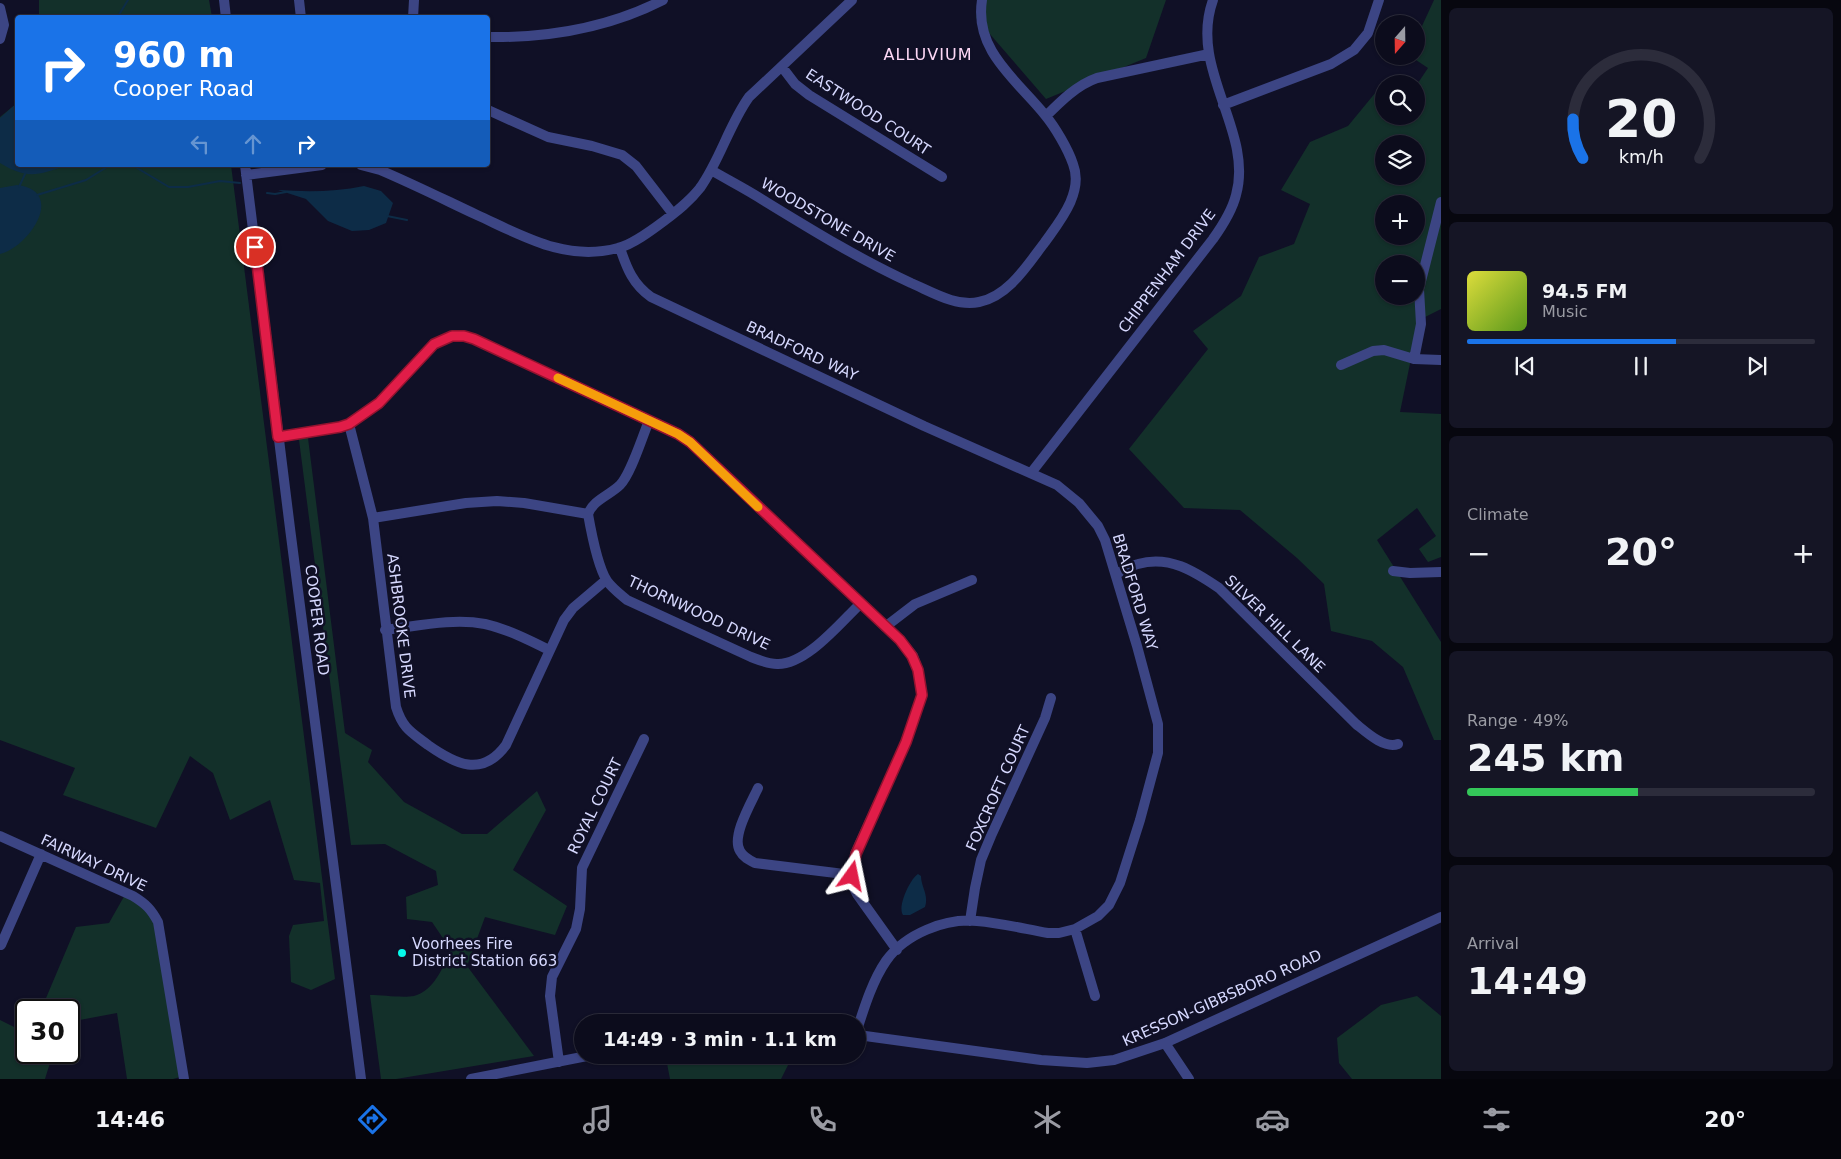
<!DOCTYPE html>
<meta charset="utf-8">
<style>
body{margin:0;font-family:"DejaVu Sans",sans-serif;background:#151525;color:#f1f3f6;height:100vh;display:flex;flex-direction:column;font-size:19px;white-space:nowrap}
*{box-sizing:border-box;margin:0}
p{font-size:16px;color:#9a9ba3}
.icon{flex:none;width:28px;height:28px;fill:none;stroke:currentColor;stroke-width:2;stroke-linecap:round;stroke-linejoin:round}
.map{position:relative;flex:1;overflow:hidden}
.sheet{display:flex;flex-direction:column;gap:8px;padding:8px;background:#07070f;width:400px}
.sheet>*{flex:none}
.banner{position:absolute;left:15px;top:15px;width:475px;height:152px;border-radius:5px;box-shadow:0 1px 4px #0004,0 0 0 1px #2c2c3b;background:#1a73e8;color:#fff;overflow:hidden}
.needle{width:32px;rotate:200deg}
.controls{position:absolute;left:1375px;top:15px;display:grid;gap:10px}
.controls a{display:grid;place-items:center;width:50px;height:50px;border-radius:50%;background:#0c0c1c;box-shadow:0 1px 4px #0004,0 0 0 1px #2c2c3b;font-size:25px}
.speed{position:absolute;left:15px;top:999px;display:flex;gap:10px;font-size:25px;font-weight:700;text-align:center}
.speed>*{display:grid;place-content:center;width:65px;height:65px;border-radius:50%;background:#0c0c1c;box-shadow:0 1px 4px #0004,0 0 0 1px #2c2c3b;line-height:1}
.speed .limit{border:2px solid #111;border-radius:8px;background:#fff;color:#111}
.pin{position:absolute;display:grid;place-items:center;width:42px;height:42px;color:#fff;margin:-21px;border:2px solid #fff;border-radius:50%;box-shadow:0 1px 5px #0007}
.me{position:absolute;width:55px;margin:-28px;rotate:12deg;stroke-linejoin:round;filter:drop-shadow(0 0 4px #0008)}
.turn{display:flex;align-items:center;gap:18px;height:105px;padding:0 15px;font-size:22px}
.turn .icon{width:65px;height:65px;stroke-width:2.5}
.turn b{display:block;font-size:35px;line-height:42px}
.lanes{display:flex;align-items:center;height:48px;padding:0 15px;background:#0003;justify-content:center;gap:25px;direction:ltr}
.lanes .off{opacity:.35}
.big{font-size:38px;font-weight:600;line-height:1.1}
.sheet .card{flex:1;display:flex;flex-direction:column;justify-content:center;gap:8px;min-width:0;padding:0 18px;border-radius:8px;background:#151525}
.sheet .dial{align-items:center;gap:0}
.dial svg{height:130px;overflow:visible;fill:none;stroke:#2c2c3b;stroke-width:7;stroke-linecap:round;text-anchor:middle}
.dial text{fill:#f1f3f6;stroke:none}
.song{display:flex;align-items:center;gap:15px}
.cover{width:60px;height:60px;border-radius:8px;background:linear-gradient(135deg,hsl(60 70% 55%),hsl(90 70% 35%))}
.played{height:5px;border-radius:2px;background:linear-gradient(90deg,#1a73e8 60%,#2c2c3b 60%)}
.keys{display:flex;justify-content:space-around;direction:ltr}
.heat{display:flex;justify-content:space-between;align-items:center;font-size:28px;direction:ltr}
.charge{height:8px;border-radius:4px;background:linear-gradient(90deg,#34c759 49%,#2c2c3b 0)}
.trip{position:absolute;left:574px;top:1014px;width:292px;height:50px;border-radius:25px;background:#0c0c1c;box-shadow:0 1px 4px #0004,0 0 0 1px #2c2c3b;font-weight:600;line-height:50px;text-align:center}
.tabs{display:flex;height:80px;justify-content:space-around;align-items:center;background:#05050b;color:#9a9ba3}
.tabs .icon{width:35px;height:35px}
.tabs .selected{color:#1a73e8}
.tabs b{font-size:22px;color:#f1f3f6}
main{display:flex;flex:1;min-height:0}
.map>svg:first-child{display:block}
.green{fill:#13302a;fill-rule:evenodd}
.water{fill:#0d2c47}
.lines{fill:none;stroke-linecap:round;stroke-linejoin:round}
.stream{stroke:#0d2c47;stroke-width:2}
.minor{stroke:#3c4584;stroke-width:10}
.route-casing{stroke:#92132f;stroke-width:12}
.route{stroke:#e11d48;stroke-width:9}
.slow{stroke:#f59e0b;stroke-width:9}
.poi-dot{fill:#06f9ea;stroke:#101026;stroke-width:2}
.labels{text-anchor:middle;stroke-width:5;stroke-linejoin:round;paint-order:stroke}
.street-label{font-size:15px;fill:#d6d8fe;stroke:#101026}
.poi-label{font-size:15px;fill:#d6d8fe;stroke:#101026;text-anchor:start}
.neighbourhood-label{font-size:16px;letter-spacing:1px;fill:#fed8f6;stroke:#101026}
</style>
<main>
<div class="map">
<svg width="1441" height="1079" viewBox="0 0 1441 1079">
<rect width="100%" height="100%" fill="#101026"/>
<path class="green" d="M 39,0 L 209,0 L 212,17 L 39,17 Z
M 978,0 L 1166,0 L 1146,58 L 1046,99 L 976,18 Z
M 1434,0 L 1441,0 L 1441,309 L 1419,320 L 1400,412 L 1441,414 L 1441,557 L 1428,562 L 1419,549 L 1436,536 L 1417,508 L 1377,540 L 1441,642 L 1441,740 L 1434,740 L 1403,667 L 1372,641 L 1331,631 L 1324,584 L 1297,558 L 1240,510 L 1184,508 L 1129,449 L 1208,349 L 1193,331 L 1241,296 L 1259,257 L 1294,244 L 1310,204 L 1281,190 L 1310,142 L 1348,126 L 1385,81 L 1389,84 L 1384,84 L 1384,116 L 1416,116 L 1416,86 L 1428,68 L 1410,56 L 1416,56 L 1416,39 ZM 1384,144 L 1416,144 L 1416,176 L 1384,176 ZM 1384,204 L 1416,204 L 1416,236 L 1384,236 ZM 1384,264 L 1416,264 L 1416,296 L 1384,296 Z
M 17,103 L 18,165 L 231,165 L 335,979 L 311,990 L 291,982 L 289,936 L 293,925 L 324,921 L 320,883 L 294,880 L 270,800 L 230,820 L 213,773 L 190,756 L 156,828 L 63,795 L 75,768 L 0,740 L 0,117 Z
M 307,430 L 345,733 L 372,750 L 368,762 L 404,802 L 462,834 L 487,834 L 537,791 L 546,810 L 513,870 L 567,906 L 555,935 L 485,917 L 467,966 L 534,1056 L 396,1079 L 381,1079 L 370,995 C 383,995 402,998 414,996 C 434,991 443,967 451,950 L 432,922 L 407,919 L 406,897 L 438,885 L 436,871 L 385,844 L 351,845 L 298,432 Z
M 126,893 L 159,923 L 184,1076 L 173,1079 L 127,1079 L 117,1013 L 69,1022 L 69,1010 L 41,1010 L 76,927 L 109,923 Z
M 1417,996 L 1441,1016 L 1441,1079 L 1352,1079 L 1339,1063 L 1337,1038 L 1381,1005 Z
M 0,1020 L 26,1033 L 26,1052 L 53,1053 L 45,1079 L 0,1079 Z
M 681,1055 L 793,1055 L 781,1079 L 670,1079 L 666,1058 Z"/>
<path class="water" d="M 17,103 L 18,165 L 68,165 C 38,175 28,180 0,163 L 0,118 Z
M 17,185 C 67,191 29,247 0,254 L 0,188 Z
M 364,186 L 381,191 L 393,203 L 386,223 L 369,230 L 352,231 L 328,221 L 306,199 L 278,190 C 307,192 335,192 364,186 Z
M 918,874 L 921,876 C 921,887 929,895 925,907 L 910,915 L 903,915 C 897,907 910,879 918,874 Z"/>
<g class="lines">
<path class="stream" d="M 117,18 L 128,0
M 132,165 L 169,187 L 188,187 L 220,181 L 240,183
M 19,187 L 25,174
M 267,193 L 275,194 L 286,192
M 37,195 L 86,180 L 110,165
M 387,216 L 407,220"/>
<path class="minor" d="M 224,0 L 226,18
M 299,0 L 301,18
M 0,8 L 4,25 L 0,39
M 413,18 L 414,0
M 488,37 C 549,38 608,28 663,0
M 782,67 L 795,84 L 809,95 L 942,177
M 1223,105 L 1331,64 L 1354,50 L 1368,33 L 1379,0
M 488,110 L 548,137 L 592,146 L 622,155 L 636,166 L 673,214
M 1046,116 C 1061,101 1077,85 1097,78 L 1209,54
M 245,165 C 282,470 321,774 361,1079
M 361,165 L 380,170 C 413,184 445,200 477,215 C 523,236 566,262 618,248 C 632,245 652,230 664,221 C 677,211 690,201 700,188 C 720,160 729,125 749,97 L 852,0
M 711,170 C 728,180 746,189 763,200 C 812,230 859,259 911,283 C 932,292 956,307 979,302 C 1009,296 1028,264 1045,242 C 1060,221 1084,192 1073,164 C 1068,149 1055,127 1045,115 C 1017,80 974,51 982,0
M 246,175 L 322,165
M 620,248 C 627,269 633,284 651,297 L 924,426 L 1057,485 L 1079,503 L 1098,526 L 1105,540 L 1137,646 L 1158,724 L 1158,753 L 1140,820 L 1120,883 L 1109,905 L 1098,916 L 1075,929 L 1059,933 L 1048,933 C 1025,929 1001,923 977,921 C 945,918 905,934 886,961 C 873,980 865,1005 858,1027
M 1414,359 L 1421,324 L 1419,289 L 1441,202
M 1341,365 L 1373,351 L 1384,350 L 1414,359 L 1441,360
M 349,424 L 373,518 L 396,707 C 403,729 411,732 428,745 C 455,764 482,778 506,745 L 564,620 L 573,608 L 606,580
M 278,437 L 340,427 L 349,424 L 379,403 L 434,344 L 452,336 L 464,336 L 474,339 L 678,434 L 690,442 L 900,640 L 913,656 L 918,670 L 922,695 L 906,742 L 855,854 L 852,875 L 852,884 L 857,894 L 897,950
M 1031,473 L 1213,239 C 1223,225 1232,211 1236,195 C 1254,131 1188,69 1213,0
M 588,514 C 591,531 598,567 607,581 C 613,589 620,594 627,600 L 751,657 C 759,660 768,664 777,664 C 806,665 840,623 860,604
M 588,514 C 593,500 610,495 620,485 C 631,474 642,437 649,421
M 373,518 L 466,503 L 497,501 L 524,503 L 588,514
M 1393,571 L 1410,573 L 1441,572
M 1116,574 C 1123,571 1130,566 1138,564 C 1169,555 1194,571 1219,588 L 1356,724 C 1366,732 1384,749 1398,744
M 885,627 L 915,604 L 972,580
M 385,630 C 418,626 453,618 485,624 C 507,629 529,640 549,650
M 758,788 C 751,803 731,837 740,851 C 743,857 749,860 755,863 L 852,875
M 0,836 L 133,896 C 146,904 151,909 158,922 L 184,1079
M 970,921 L 975,888 L 981,860 L 991,836 L 1045,718 L 1051,698
M 1075,929 L 1095,996
M 1,945 L 41,854
M 858,1035 L 1041,1060 L 1087,1063 L 1114,1060 L 1165,1043 L 1441,917
M 1165,1043 L 1189,1079
M 559,1062 L 550,996 L 552,977 L 576,929 L 580,909 L 582,868 L 644,739
M 471,1079 L 592,1055"/>
</g>
<g class="lines">
<defs>
<path id="route" d="M 255,247 L 278,437 L 340,427 L 349,424 L 379,403 L 434,344 L 452,336 L 464,336 L 474,339 L 678,434 L 690,442 L 900,640 L 912,656 L 918,670 L 922,695 L 906,742 L 856,854 L 852,876"/>
</defs>
<use href="#route" class="route-casing"/>
<use href="#route" class="route"/>
<path class="slow" d="M 558,378 L 678,434 L 690,442 L 758,507"/>
</g>
<circle class="poi-dot" cx="402" cy="953" r="5"/>
<g class="labels">
<g class="street-label">
<text transform="translate(868 112) rotate(33)" y="5">EASTWOOD COURT</text>
<text transform="translate(828 220) rotate(30)" y="5">WOODSTONE DRIVE</text>
<text transform="translate(1167 271) rotate(-53)" y="5">CHIPPENHAM DRIVE</text>
<text transform="translate(802 351) rotate(25)" y="5">BRADFORD WAY</text>
<text transform="translate(1135 592) rotate(73)" y="5">BRADFORD WAY</text>
<text transform="translate(699 613) rotate(25)" y="5">THORNWOOD DRIVE</text>
<text transform="translate(317 620) rotate(83)" y="5">COOPER ROAD</text>
<text transform="translate(1275 624) rotate(44)" y="5">SILVER HILL LANE</text>
<text transform="translate(401 626) rotate(83)" y="5">ASHBROOKE DRIVE</text>
<text transform="translate(998 788) rotate(-66)" y="5">FOXCROFT COURT</text>
<text transform="translate(595 806) rotate(-64)" y="5">ROYAL COURT</text>
<text transform="translate(94 863) rotate(25)" y="5">FAIRWAY DRIVE</text>
<text transform="translate(1222 998) rotate(-24)" y="5">KRESSON-GIBBSBORO ROAD</text>
</g>
<g class="poi-label">
<text x="412" y="949">Voorhees Fire<tspan x="412" dy="17">District Station 663</tspan></text>
</g>
<g class="neighbourhood-label">
<text x="928" y="60">ALLUVIUM</text>
</g>
</g>
</svg>
<div class="controls">
<a><svg class="needle" viewBox="-14 -14 28 28"><path d="M0-13l5 13h-10z" fill="#e53935"/><path d="M0 13l5-13h-10z" fill="#9a9ba3"/></svg></a>
<a><svg class="icon" aria-label="search" viewBox="0 0 24 24"><circle cx="10" cy="10" r="6"/><path d="M15 15l6 6"/></svg></a>
<a><svg class="icon" aria-label="layers" viewBox="0 0 24 24"><path d="M12 4l9 5-9 5-9-5zM3 14l9 5 9-5"/></svg></a>
<a>+</a>
<a>−</a>
</div>
<div class="speed"><div class="limit">30</div></div>
<div class="pin" style="left:255px;top:247px;background:#d93025"><svg class="icon" aria-label="arrive" viewBox="0 0 24 24"><path d="M6 21V4h12l-3 4 3 4H6"/></svg></div>
<svg class="me" style="left:852px;top:876px" viewBox="-20 -20 40 40"><path d="M0-17L14 15 0 8-14 15z" fill="#e11d48" stroke="#fff" stroke-width="4"/></svg>
<div class="trip">14:49 · 3 min · 1.1 km</div>
<div class="banner">
<div class="turn"><svg class="icon" aria-label="right" viewBox="0 0 24 24"><path d="M7 20v-9h11M14 6l5 5-5 5"/></svg><div><b>960 m</b>Cooper Road</div></div>
<div class="lanes"><svg class="icon off" aria-label="left" viewBox="0 0 24 24"><path d="M17 20v-9H6M10 6l-5 5 5 5"/></svg><svg class="icon off" aria-label="ahead" viewBox="0 0 24 24"><path d="M12 20V5M6 11l6-6 6 6"/></svg><svg class="icon" aria-label="right" viewBox="0 0 24 24"><path d="M7 20v-9h11M14 6l5 5-5 5"/></svg></div>
</div>
</div>
<section class="sheet">
<div class="card dial"><svg viewBox="0 0 100 80">
<path d="M14 69A42 42 0 1 1 86 69"/>
<path d="M14 69A42 42 0 0 1 8 45" stroke="#1a73e8"/>
<text x="50" y="56" font-size="32" font-weight="700">20</text>
<text x="50" y="72" font-size="11">km/h</text>
</svg></div>
<div class="card">
<div class="song"><i class="cover"></i><div><b>94.5 FM</b><p>Music</p></div></div>
<div class="played"></div>
<div class="keys"><svg class="icon" aria-label="previous" viewBox="0 0 24 24"><path d="M18 5L8 12l10 7zM5 5v14"/></svg><svg class="icon" aria-label="pause" viewBox="0 0 24 24"><path d="M8 5v14M16 5v14"/></svg><svg class="icon" aria-label="next" viewBox="0 0 24 24"><path d="M6 5l10 7-10 7zM19 5v14"/></svg></div>
</div>
<div class="card"><p>Climate</p>
<div class="heat"><a>−</a><b class="big">20°</b><a>+</a></div>
</div>
<div class="card"><p>Range · 49%</p><b class="big">245 km</b><div class="charge"></div></div>
<div class="card"><p>Arrival</p><b class="big">14:49</b></div>
</section>
</main>
<nav class="tabs">
<b>14:46</b>
<svg class="icon selected" aria-label="directions" viewBox="0 0 24 24"><path d="M12 3l9 9-9 9-9-9zM9 14v-3h6M13 9l2 2-2 2"/></svg>
<svg class="icon" aria-label="music" viewBox="0 0 24 24"><path d="M9 18V5l10-2v13"/><circle cx="6" cy="18" r="3"/><circle cx="16" cy="16" r="3"/></svg>
<svg class="icon" aria-label="phone" viewBox="0 0 24 24"><path d="M5 4h4l2 5-3 2q2 4 5 5l2-3 5 2v4C11 20 4 13 5 4z"/></svg>
<svg class="icon" aria-label="climate" viewBox="0 0 24 24"><path d="M12 3v18M4 7l16 10M4 17L20 7"/></svg>
<svg class="icon" aria-label="car" viewBox="0 0 24 24"><path d="M5 17H2v-5l4-1 3-4h7l3 4 3 1v5h-3M9 17h6M6 11h13"/><circle cx="7" cy="17" r="2"/><circle cx="17" cy="17" r="2"/></svg>
<svg class="icon" aria-label="filters" viewBox="0 0 24 24"><path d="M4 7h16M4 17h16"/><circle cx="9" cy="7" r="2"/><circle cx="15" cy="17" r="2"/></svg>
<b>20°</b>
</nav>
